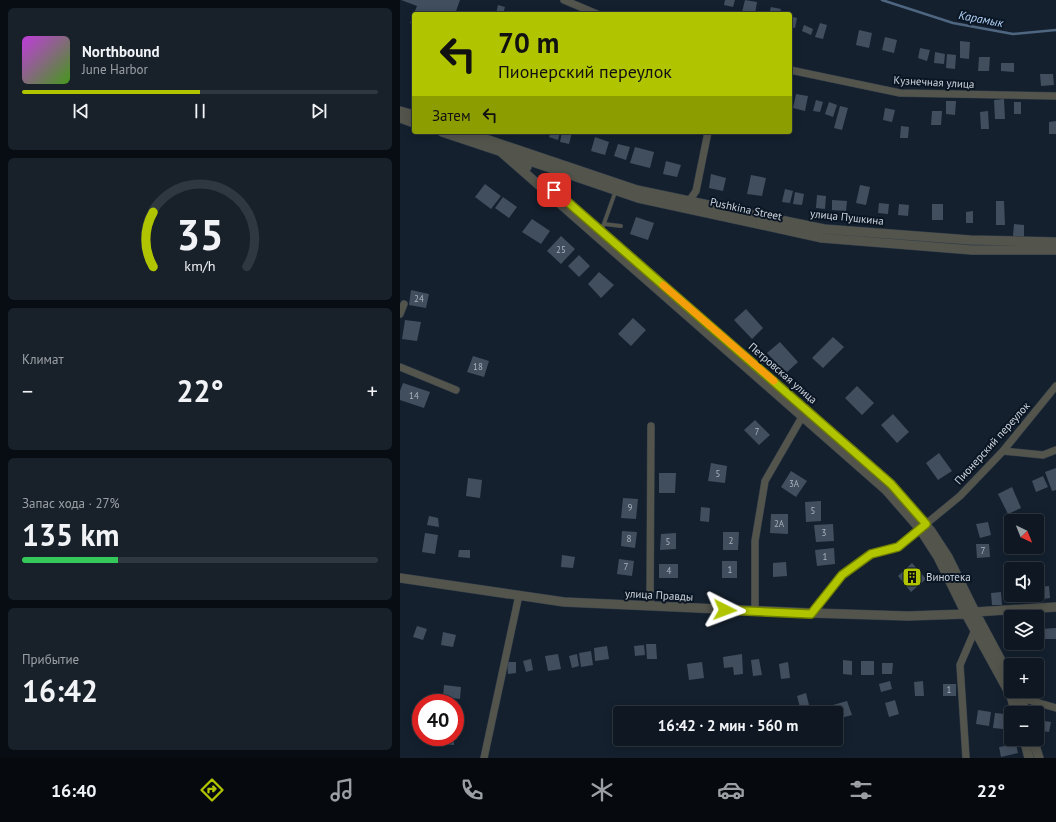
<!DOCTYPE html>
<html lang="ru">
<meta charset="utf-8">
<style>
body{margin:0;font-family:"PT Sans",sans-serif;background:#18212a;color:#f1f3f6;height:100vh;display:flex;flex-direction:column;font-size:15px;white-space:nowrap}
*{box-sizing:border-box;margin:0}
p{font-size:13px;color:#9ba0a5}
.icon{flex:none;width:22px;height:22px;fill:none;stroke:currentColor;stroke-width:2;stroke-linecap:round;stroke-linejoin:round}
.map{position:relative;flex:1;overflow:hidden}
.side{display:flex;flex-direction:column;gap:8px;padding:8px;background:#080d13;width:400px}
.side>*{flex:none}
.hud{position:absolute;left:12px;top:12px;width:380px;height:122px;border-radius:4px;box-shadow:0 2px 10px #0003,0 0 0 1px #2f3740;background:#b0c500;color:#111;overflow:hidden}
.needle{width:26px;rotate:137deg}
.buttons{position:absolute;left:604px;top:514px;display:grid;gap:8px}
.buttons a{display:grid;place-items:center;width:40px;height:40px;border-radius:4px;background:#0f1822;box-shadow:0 2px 10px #0003,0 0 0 1px #2f3740;font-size:20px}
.speed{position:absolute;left:12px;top:694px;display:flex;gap:8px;font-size:20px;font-weight:700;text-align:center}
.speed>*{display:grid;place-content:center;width:52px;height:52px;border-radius:50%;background:#0f1822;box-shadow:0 2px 10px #0003,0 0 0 1px #2f3740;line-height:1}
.speed .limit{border:6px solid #d22;background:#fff;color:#111}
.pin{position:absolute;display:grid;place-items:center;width:34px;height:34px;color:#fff;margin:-17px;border-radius:8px;box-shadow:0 2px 6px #0006}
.me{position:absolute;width:44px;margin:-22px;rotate:93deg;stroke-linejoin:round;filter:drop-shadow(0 0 3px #0008)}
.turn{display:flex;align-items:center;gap:14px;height:84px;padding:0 20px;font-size:18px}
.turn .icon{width:52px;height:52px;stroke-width:2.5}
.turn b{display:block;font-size:28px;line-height:34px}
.then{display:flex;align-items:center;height:38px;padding:0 20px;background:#0003;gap:8px;font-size:15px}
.big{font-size:30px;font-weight:700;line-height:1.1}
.side .card{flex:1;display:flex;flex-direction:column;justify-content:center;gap:6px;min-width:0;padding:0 14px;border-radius:6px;background:#18212a}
.side .dial{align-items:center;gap:0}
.dial svg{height:104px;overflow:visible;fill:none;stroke:#2f3740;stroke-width:7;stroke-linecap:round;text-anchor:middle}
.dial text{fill:#f1f3f6;stroke:none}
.song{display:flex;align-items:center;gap:12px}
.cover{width:48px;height:48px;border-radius:6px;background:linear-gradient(135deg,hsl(290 70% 55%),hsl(100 70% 35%))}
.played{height:4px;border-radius:2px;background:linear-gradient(90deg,#b0c500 50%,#2f3740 50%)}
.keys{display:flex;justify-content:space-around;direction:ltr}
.heat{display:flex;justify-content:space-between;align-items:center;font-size:22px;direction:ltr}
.charge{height:6px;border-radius:3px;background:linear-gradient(90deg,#34c759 27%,#2f3740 0)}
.trip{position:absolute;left:213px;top:706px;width:230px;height:40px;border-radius:4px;background:#0f1822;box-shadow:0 2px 10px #0003,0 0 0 1px #2f3740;font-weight:700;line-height:40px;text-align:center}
.tabs{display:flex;height:64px;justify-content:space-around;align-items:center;background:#060a0e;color:#9ba0a5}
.tabs .icon{width:28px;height:28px}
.tabs .on{color:#b0c500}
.tabs b{font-size:18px;color:#f1f3f6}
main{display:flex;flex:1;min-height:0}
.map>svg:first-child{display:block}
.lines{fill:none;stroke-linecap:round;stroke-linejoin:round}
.stream{stroke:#4f6681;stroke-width:2.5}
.building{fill:#414e5e}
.service-casing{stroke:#323d4a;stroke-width:4.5}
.minor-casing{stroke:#323d4a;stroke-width:8}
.tertiary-casing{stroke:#323d4a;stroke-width:10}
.service{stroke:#53544c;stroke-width:3.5}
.minor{stroke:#53544c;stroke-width:7}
.tertiary{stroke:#53544c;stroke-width:9}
.route-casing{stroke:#728000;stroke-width:10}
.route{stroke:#b0c500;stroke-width:7}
.slow{stroke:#f59e0b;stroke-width:7}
.labels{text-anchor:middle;stroke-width:4;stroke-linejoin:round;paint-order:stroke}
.number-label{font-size:9px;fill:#abb4bf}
.street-label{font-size:11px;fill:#ced6df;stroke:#0b1624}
.poi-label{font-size:11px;fill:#ced6df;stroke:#0b1624;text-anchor:start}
.water-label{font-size:12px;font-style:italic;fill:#b5d6fd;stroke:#0b1624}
</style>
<main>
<section class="side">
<div class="card">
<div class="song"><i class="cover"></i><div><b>Northbound</b><p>June Harbor</p></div></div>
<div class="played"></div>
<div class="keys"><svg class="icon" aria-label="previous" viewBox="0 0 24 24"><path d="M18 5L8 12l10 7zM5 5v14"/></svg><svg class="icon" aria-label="pause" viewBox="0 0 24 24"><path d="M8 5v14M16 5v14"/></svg><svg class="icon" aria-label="next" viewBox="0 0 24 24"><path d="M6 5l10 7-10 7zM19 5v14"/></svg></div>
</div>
<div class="card dial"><svg viewBox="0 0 100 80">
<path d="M14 69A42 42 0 1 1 86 69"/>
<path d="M14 69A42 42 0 0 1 14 27" stroke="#b0c500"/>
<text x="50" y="56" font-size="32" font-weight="700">35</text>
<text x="50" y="72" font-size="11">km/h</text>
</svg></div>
<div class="card"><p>Климат</p>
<div class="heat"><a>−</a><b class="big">22°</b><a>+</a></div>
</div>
<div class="card"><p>Запас хода · 27%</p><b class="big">135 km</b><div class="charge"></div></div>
<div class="card"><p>Прибытие</p><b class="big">16:42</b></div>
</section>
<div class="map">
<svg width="656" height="758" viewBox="0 0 656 758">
<rect width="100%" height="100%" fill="#14202e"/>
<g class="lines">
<path class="stream" d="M 482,0 L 553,23 L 613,34 L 656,30"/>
</g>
<path class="building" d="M 1,0 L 60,0 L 55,14 L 39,14 L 32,11 L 31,14 L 14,14 L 14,24 L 10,23 L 17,6 Z
M 325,0 L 335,0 L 333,7 L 324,5 Z
M 345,0 L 357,2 L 355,14 L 342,12 Z
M 98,5 L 105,7 L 103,14 L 96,14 Z
M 371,7 L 381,9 L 380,14 L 369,14 Z
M 390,16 L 397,18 L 395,28 L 390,27 Z
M 420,23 L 427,25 L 423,39 L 415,37 Z
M 404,25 L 413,29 L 411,35 L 402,31 Z
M 459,30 L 472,33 L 469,48 L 456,45 Z
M 485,37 L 497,40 L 494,53 L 482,50 Z
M 560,41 L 570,42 L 569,59 L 560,58 Z
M 520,48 L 530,50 L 527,61 L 518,58 Z
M 535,52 L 545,54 L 544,64 L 534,63 Z
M 547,54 L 556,55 L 555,69 L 546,68 Z
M 579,57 L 590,57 L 589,71 L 578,71 Z
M 601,63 L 614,63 L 614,72 L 601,71 Z
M 640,74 L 653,74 L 654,85 L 641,86 Z
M 396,94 L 408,96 L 405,111 L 393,108 Z
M 604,99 L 605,119 L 595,119 L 594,100 Z
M 416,100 L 423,102 L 420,112 L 413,111 Z
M 546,101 L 556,101 L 555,115 L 546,114 Z
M 429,102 L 437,105 L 433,117 L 425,114 Z
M 614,102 L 621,102 L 621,114 L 614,114 Z
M 440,106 L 448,108 L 442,130 L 434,128 Z
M 485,108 L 495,110 L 492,122 L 483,120 Z
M 532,111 L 542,111 L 541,125 L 531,125 Z
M 588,111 L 589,129 L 581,129 L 580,112 Z
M 656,121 L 656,134 L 649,134 L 649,122 Z
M 501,126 L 509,127 L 508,138 L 500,138 Z
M 151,132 L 160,132 L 158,140 L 149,137 Z
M 162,132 L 172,132 L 169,144 L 160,142 Z
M 195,137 L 209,142 L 205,155 L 191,151 Z
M 218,144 L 230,147 L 226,160 L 214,156 Z
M 235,147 L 254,152 L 250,168 L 230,163 Z
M 266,161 L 281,165 L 277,177 L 263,174 Z
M 311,174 L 326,178 L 323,191 L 309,188 Z
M 351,175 L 366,178 L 362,196 L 347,194 Z
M 85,184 L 101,196 L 91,209 L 75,197 Z
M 460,185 L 470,187 L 466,205 L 456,203 Z
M 385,189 L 393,191 L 390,203 L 382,202 Z
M 395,192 L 404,194 L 402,205 L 393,204 Z
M 417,195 L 426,196 L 425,209 L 416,208 Z
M 103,197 L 117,207 L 109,218 L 95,208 Z
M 432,200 L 447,201 L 446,211 L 432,210 Z
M 596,201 L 604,201 L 605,225 L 596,225 Z
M 479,203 L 489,204 L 488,214 L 478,213 Z
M 499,204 L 509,205 L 508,216 L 498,215 Z
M 532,204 L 543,204 L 543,220 L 532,220 Z
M 573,211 L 573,223 L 566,223 L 566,212 Z
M 236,217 L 254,223 L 248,240 L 230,234 Z
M 132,219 L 150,231 L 141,244 L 122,232 Z
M 614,224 L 624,225 L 624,237 L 613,236 Z
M 161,236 L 175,249 L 161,264 L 147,251 Z
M 179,255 L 190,266 L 179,277 L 168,266 Z
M 199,272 L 214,285 L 201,298 L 188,284 Z
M 11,290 L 29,294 L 26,308 L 9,305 Z
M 346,309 L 363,328 L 352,339 L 334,320 Z
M 233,318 L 246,330 L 231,346 L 218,334 Z
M 5,320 L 21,322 L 17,341 L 2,339 Z
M 433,337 L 444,347 L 423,368 L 412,358 Z
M 380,342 L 398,362 L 386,373 L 367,353 Z
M 73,356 L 89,361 L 84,377 L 67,372 Z
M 3,383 L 30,392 L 24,408 L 0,400 L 0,391 Z
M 457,386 L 474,403 L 462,415 L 445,398 Z
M 493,414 L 509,432 L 497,443 L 481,425 Z
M 355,420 L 370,435 L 359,445 L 344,430 Z
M 539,453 L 552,471 L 538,480 L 526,463 Z
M 311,463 L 327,466 L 325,483 L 308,481 Z
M 656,468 L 656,490 L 652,491 L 645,472 Z
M 391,471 L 407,481 L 396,497 L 381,487 Z
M 259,473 L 276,473 L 275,493 L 259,493 Z
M 643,476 L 648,487 L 636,492 L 632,481 Z
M 68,478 L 82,480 L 80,498 L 66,496 Z
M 612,487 L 621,508 L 608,514 L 598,494 Z
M 223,498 L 238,499 L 236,519 L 221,518 Z
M 421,501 L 421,521 L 406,522 L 405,502 Z
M 301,507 L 310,508 L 309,522 L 300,521 Z
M 371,514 L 388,514 L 388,534 L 370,533 Z
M 29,516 L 38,518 L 39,527 L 27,525 Z
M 588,522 L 591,535 L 580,538 L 576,524 Z
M 433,524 L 434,541 L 416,542 L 414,525 Z
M 222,531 L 237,532 L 235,548 L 221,546 Z
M 323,532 L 339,532 L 338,550 L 323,550 Z
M 25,533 L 38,535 L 35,554 L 22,552 Z
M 276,533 L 276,549 L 260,550 L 261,534 Z
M 576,544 L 589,544 L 590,557 L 577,558 Z
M 434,548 L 435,564 L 417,566 L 415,550 Z
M 59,550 L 70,550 L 70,558 L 58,557 Z
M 162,555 L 175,557 L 173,568 L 161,567 Z
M 219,559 L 234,561 L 232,576 L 217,574 Z
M 322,561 L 337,561 L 337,578 L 322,578 Z
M 386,562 L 387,576 L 373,577 L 373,563 Z
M 512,563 L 526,579 L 511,592 L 498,576 Z
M 259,564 L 278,564 L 278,578 L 259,578 Z
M 611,579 L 611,595 L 622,595 L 623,601 L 610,602 L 607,580 Z
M 649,586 L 650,598 L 637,600 L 637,587 Z
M 601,592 L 602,605 L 592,605 L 591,593 Z
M 17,626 L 27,629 L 23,640 L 13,637 Z
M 656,628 L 656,639 L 640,639 L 640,629 Z
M 43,632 L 56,635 L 53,647 L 41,645 Z
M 246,644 L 256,644 L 257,659 L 247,659 Z
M 244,645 L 245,655 L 235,656 L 234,646 Z
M 207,646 L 209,659 L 195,661 L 194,648 Z
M 191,651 L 193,665 L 181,667 L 179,653 Z
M 158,654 L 161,669 L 148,671 L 145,656 Z
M 177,654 L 179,666 L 172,668 L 169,656 Z
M 342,654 L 343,674 L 334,675 L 333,667 L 324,668 L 323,657 Z
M 131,659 L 133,670 L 126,672 L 123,661 Z
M 359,659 L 362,675 L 353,676 L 351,660 Z
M 443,660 L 452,661 L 452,675 L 443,674 Z
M 461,661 L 474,661 L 474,675 L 461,675 Z
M 107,662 L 116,662 L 116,673 L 108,674 Z
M 302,662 L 304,678 L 289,680 L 287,664 Z
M 388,662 L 390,678 L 381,679 L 379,664 Z
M 482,663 L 493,663 L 492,674 L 482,674 Z
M 490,681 L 492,689 L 481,692 L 479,684 Z
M 523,681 L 524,696 L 515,696 L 514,682 Z
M 543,684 L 556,684 L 556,696 L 543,696 Z
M 44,685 L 61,687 L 60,699 L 43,697 Z
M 406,693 L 410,709 L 401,711 L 397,696 Z
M 495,700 L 499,714 L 489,717 L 485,703 Z
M 447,701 L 452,715 L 437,719 L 433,705 Z
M 578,710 L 591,712 L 589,726 L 576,724 Z
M 595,713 L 605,714 L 603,729 L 593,728 Z
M 638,720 L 651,722 L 649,732 L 637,730 Z
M 611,735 L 611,739 L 615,739 L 618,753 L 601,757 L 599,747 L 605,746 L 603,737 Z
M 41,737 L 54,737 L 54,745 L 40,744 Z"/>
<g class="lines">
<defs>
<path id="service" d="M 204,224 L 221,226
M 202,229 L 216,190"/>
<path id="minor" d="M 164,0 L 197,14
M 390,70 L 500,93 L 656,96
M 287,204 L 296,191 L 308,132
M 0,314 L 4,304
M 0,367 L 56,390
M 603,451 L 643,455 L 656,450
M 250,606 L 251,426
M 355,611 L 355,541 L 365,481 L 402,417
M 411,613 L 442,575 L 471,554 L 498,547 L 560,496 L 603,451 L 656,386
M 618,697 L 656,708
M 84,758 L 119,595
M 566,758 L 560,665 L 575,630"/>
<path id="tertiary" d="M 0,111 L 14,115
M 0,118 L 14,123
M 42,132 L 105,153
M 65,132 L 237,190 L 424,229 L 570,240 L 656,242
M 103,145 L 127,167
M 100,151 L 486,490 L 520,529 L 538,557 L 566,614 L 611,696 L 616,713
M 121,158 L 238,198 L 422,238 L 572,250 L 656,250
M 162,197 L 491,484 L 531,531 L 548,557 L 575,612 L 611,679
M 0,578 L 164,602 L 411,613 L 508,616 L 566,614 L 575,612 L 656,607
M 618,691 L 621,698 L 626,713
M 624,739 L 629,758
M 633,739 L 639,758"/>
</defs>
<use href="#service" class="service-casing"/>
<use href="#minor" class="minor-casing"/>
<use href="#tertiary" class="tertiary-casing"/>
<use href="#service" class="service"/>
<use href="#minor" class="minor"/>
<use href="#tertiary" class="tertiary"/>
</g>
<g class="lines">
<defs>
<path id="route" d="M 154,190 L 491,484 L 526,524 L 498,547 L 471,554 L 442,575 L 411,614 L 325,610"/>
</defs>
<use href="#route" class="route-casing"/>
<use href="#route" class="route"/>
<path class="slow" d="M 263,285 L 374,381"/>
</g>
<defs>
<symbol id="building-square" viewBox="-11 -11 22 22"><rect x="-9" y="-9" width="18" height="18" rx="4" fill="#b0c500" stroke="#0b1624"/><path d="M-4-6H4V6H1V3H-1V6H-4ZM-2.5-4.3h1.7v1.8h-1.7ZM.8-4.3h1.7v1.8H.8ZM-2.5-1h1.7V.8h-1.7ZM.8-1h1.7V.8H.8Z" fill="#111"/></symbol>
</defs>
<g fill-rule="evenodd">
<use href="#building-square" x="501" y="566" width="22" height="22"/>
</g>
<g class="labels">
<g class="number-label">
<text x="161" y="253">25</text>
<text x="19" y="302">24</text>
<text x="78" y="370">18</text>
<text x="14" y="399">14</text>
<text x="357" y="435">7</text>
<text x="318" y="477">5</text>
<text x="394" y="487">3А</text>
<text x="230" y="511">9</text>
<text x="413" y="514">5</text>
<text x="379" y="527">2А</text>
<text x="424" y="536">3</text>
<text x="229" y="542">8</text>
<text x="331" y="544">2</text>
<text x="268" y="545">5</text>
<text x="583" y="554">7</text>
<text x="425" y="560">1</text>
<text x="226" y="570">7</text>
<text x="330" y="573">1</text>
<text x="269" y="574">4</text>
<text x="549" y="693">1</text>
</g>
<g class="street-label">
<text transform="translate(534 82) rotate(3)" y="4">Кузнечная улица</text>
<text transform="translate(346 209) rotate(12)" y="4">Pushkina Street</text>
<text transform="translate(447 217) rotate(6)" y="4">улица Пушкина</text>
<text transform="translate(383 373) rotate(41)" y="4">Петровская улица</text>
<text transform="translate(592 443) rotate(-48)" y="4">Пионерский переулок</text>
<text transform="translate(259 595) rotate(3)" y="4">улица Правды</text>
</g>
<g class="poi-label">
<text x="526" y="581">Винотека</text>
</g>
<g class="water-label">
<text transform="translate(581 19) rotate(11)" y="4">Карамык</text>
</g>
</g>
</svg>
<div class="buttons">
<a><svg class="needle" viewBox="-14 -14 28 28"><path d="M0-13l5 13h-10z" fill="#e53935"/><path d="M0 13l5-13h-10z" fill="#9ba0a5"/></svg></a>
<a><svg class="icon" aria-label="sound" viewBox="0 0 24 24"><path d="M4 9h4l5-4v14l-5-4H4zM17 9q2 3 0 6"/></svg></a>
<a><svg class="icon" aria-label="layers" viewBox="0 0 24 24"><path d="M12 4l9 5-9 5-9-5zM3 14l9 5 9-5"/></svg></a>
<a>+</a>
<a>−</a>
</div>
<div class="speed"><div class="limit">40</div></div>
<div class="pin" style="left:154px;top:190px;background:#d93025"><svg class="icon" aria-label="arrive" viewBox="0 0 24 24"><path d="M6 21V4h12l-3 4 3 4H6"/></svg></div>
<svg class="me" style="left:325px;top:610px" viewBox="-20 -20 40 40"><path d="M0-17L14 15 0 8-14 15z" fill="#b0c500" stroke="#fff" stroke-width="4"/></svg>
<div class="trip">16:42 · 2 мин · 560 m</div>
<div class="hud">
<div class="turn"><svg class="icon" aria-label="left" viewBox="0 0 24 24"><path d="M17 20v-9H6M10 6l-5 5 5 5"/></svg><div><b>70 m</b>Пионерский переулок</div></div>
<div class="then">Затем<svg class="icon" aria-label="left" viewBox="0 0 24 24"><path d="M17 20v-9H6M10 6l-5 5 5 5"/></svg></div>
</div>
</div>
</main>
<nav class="tabs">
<b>16:40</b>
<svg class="icon on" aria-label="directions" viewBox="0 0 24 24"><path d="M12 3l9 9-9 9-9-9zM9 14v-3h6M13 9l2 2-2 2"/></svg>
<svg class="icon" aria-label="music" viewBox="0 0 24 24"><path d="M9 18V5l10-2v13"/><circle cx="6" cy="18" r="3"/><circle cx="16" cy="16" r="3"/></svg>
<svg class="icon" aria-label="phone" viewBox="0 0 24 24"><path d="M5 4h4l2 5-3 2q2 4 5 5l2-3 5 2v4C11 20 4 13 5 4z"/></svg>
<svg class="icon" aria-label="climate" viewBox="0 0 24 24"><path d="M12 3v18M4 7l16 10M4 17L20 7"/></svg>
<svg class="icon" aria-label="car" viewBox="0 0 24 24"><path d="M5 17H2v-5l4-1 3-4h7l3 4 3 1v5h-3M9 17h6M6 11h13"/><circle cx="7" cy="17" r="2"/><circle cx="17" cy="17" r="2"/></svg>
<svg class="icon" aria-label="filters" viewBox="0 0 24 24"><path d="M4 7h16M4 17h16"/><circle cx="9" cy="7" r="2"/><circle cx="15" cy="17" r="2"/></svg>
<b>22°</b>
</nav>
